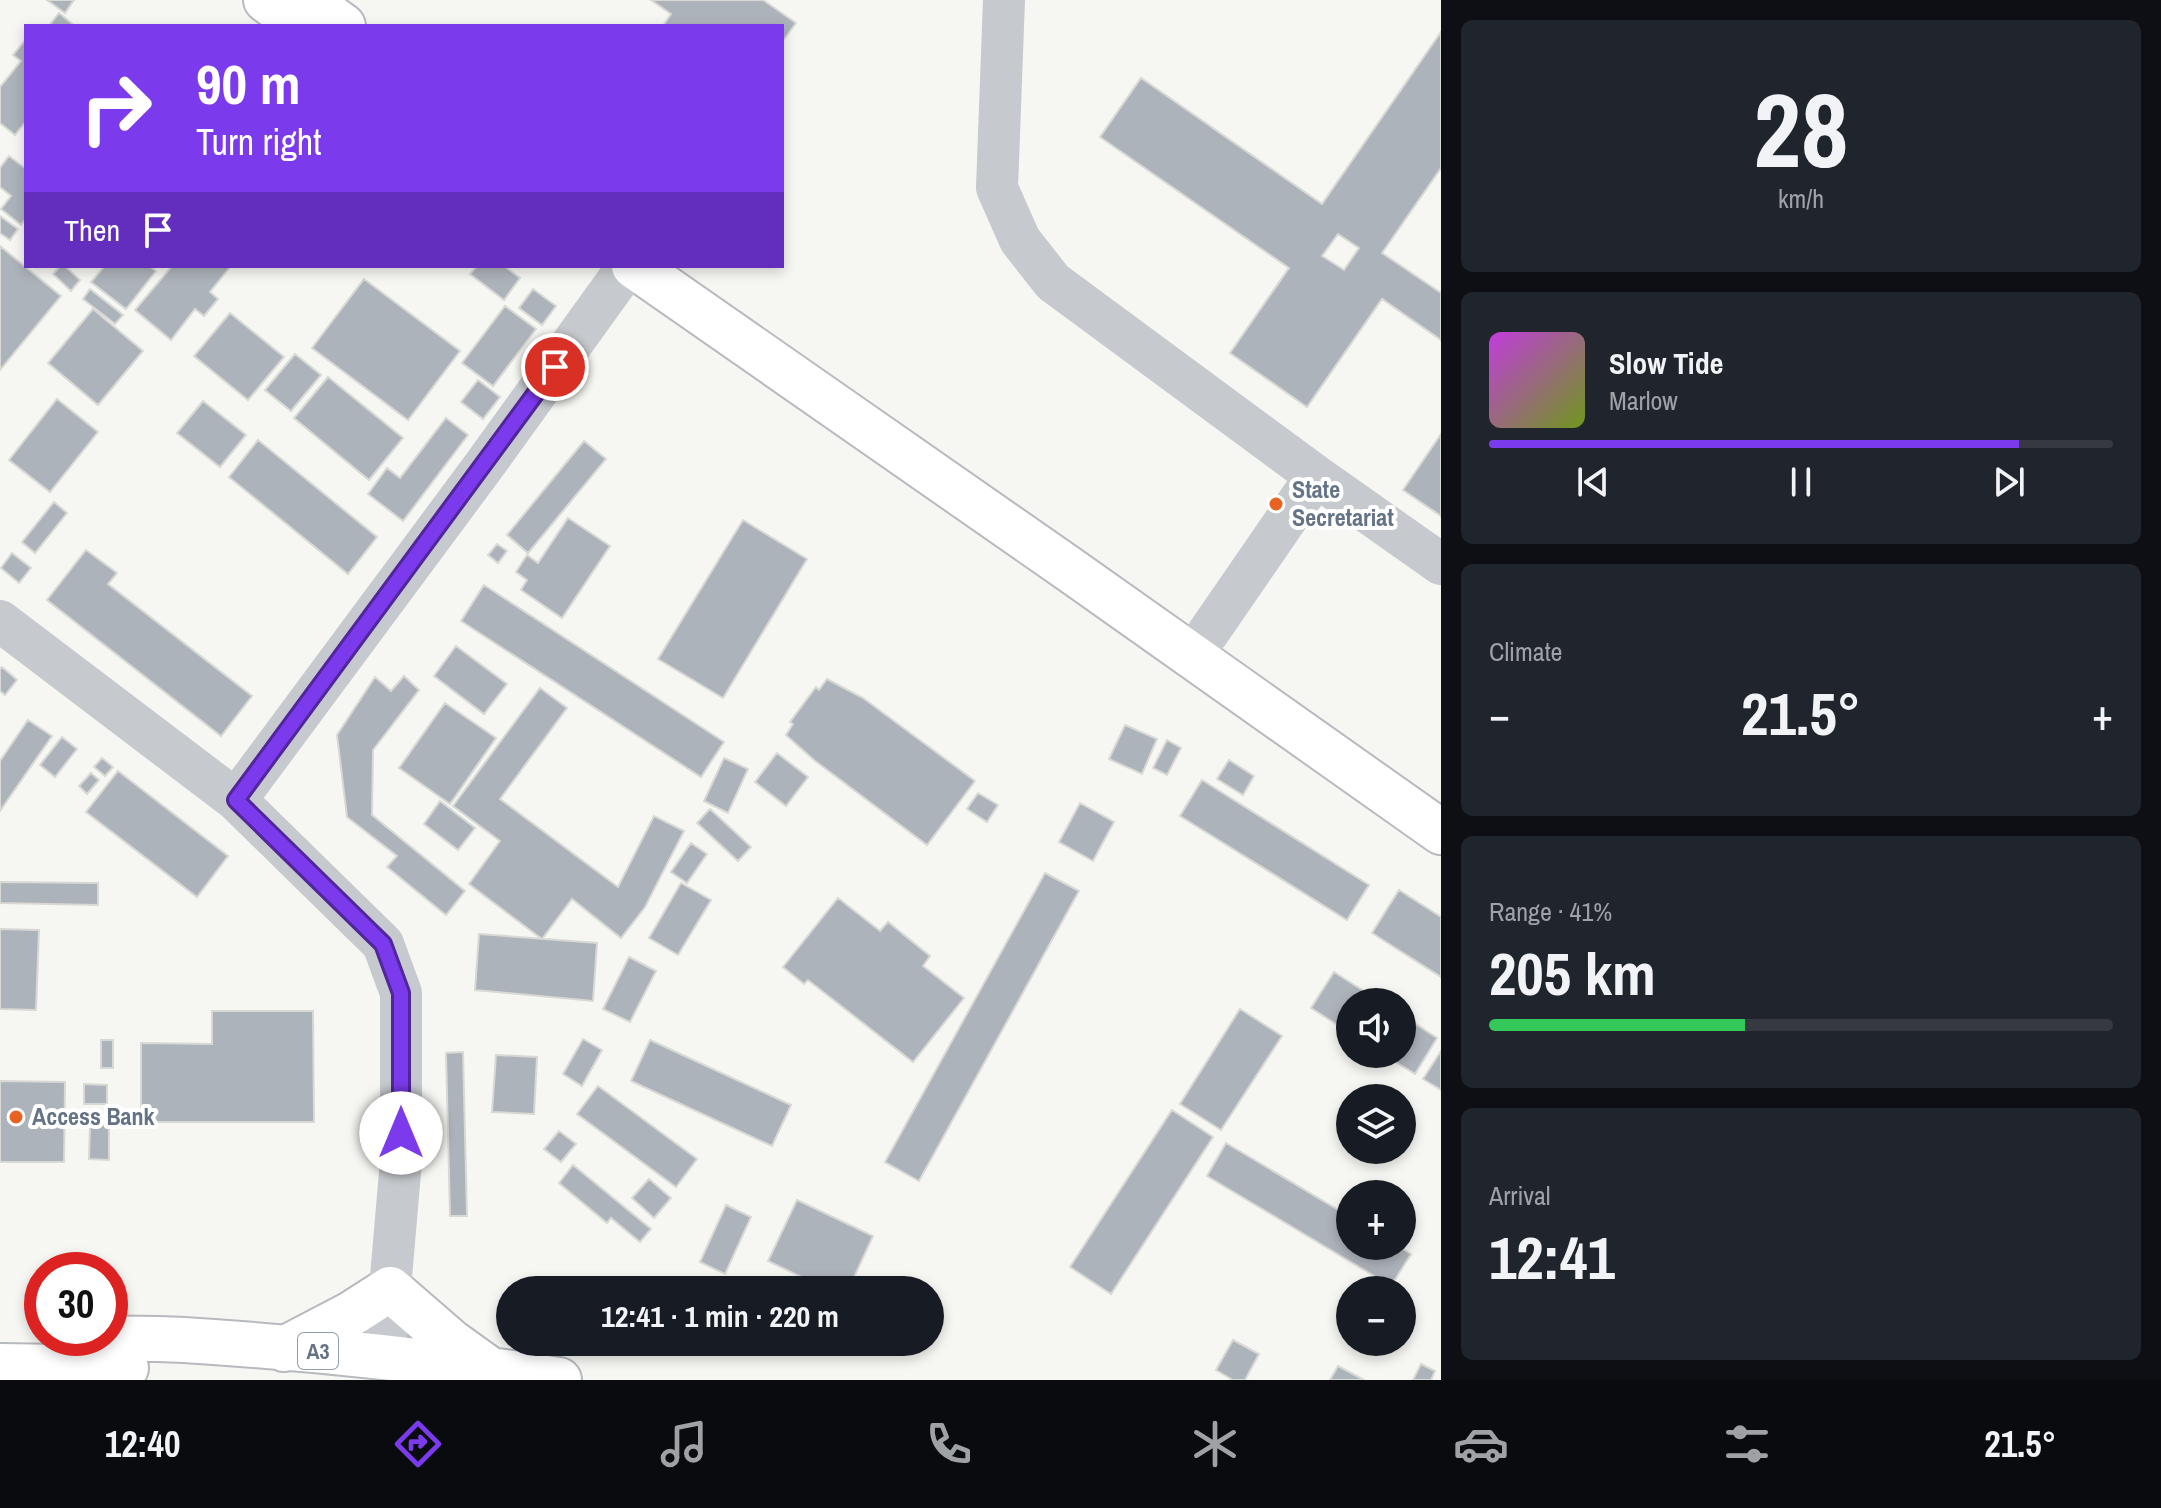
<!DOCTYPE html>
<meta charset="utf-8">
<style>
body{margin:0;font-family:"Archivo Narrow",sans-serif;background:#20242c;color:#f1f3f6;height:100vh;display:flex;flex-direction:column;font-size:30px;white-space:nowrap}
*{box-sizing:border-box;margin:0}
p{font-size:26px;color:#9ea1a6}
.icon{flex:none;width:44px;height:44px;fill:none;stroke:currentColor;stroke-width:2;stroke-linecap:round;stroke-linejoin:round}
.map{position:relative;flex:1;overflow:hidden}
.sheet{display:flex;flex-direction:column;gap:20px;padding:20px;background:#0d0f14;width:720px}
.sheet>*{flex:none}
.hud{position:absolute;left:24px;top:24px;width:760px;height:244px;border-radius:0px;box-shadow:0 4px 12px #0003;background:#7c3aed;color:#fff;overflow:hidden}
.fabs{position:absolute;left:1336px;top:988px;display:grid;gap:16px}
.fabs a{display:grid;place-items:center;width:80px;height:80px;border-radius:50%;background:#171b24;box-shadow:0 4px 12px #0003;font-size:40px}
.speed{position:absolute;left:24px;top:1252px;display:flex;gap:16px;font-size:40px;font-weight:700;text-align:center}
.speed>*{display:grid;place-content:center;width:104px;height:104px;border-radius:50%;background:#171b24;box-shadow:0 4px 12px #0003;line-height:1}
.speed .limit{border:12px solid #d22;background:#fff;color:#111}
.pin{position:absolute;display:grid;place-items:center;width:68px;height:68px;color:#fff;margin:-34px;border:4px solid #fff;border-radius:50%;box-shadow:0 2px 8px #0007}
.me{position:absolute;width:88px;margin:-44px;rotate:0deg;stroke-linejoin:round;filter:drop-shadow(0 0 6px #0008)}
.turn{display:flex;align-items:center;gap:28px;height:168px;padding:0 40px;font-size:36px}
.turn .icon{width:104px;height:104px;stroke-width:2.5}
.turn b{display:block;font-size:56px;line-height:68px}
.then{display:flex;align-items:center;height:76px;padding:0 40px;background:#0003;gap:16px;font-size:30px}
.big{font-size:60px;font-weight:800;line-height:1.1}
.sheet .tile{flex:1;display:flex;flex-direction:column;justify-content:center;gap:12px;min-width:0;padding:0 28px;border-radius:12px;background:#20242c}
.sheet .dial{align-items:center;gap:0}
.dial b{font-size:104px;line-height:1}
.song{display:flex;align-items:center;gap:24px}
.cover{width:96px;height:96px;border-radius:12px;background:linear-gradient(135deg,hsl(290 70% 55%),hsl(80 70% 35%))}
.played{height:8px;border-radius:4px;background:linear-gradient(90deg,#7c3aed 85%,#363941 85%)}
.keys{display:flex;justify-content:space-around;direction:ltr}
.heat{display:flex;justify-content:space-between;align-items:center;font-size:44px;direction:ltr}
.charge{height:12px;border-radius:6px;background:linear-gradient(90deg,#34c759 41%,#363941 0)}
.trip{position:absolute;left:496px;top:1276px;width:448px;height:80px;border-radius:40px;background:#171b24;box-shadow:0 4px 12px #0003;font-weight:800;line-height:80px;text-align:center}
.tabs{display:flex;height:128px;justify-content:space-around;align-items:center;background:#090b0e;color:#9ea1a6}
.tabs .icon{width:56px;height:56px}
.tabs .on{color:#7c3aed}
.tabs b{font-size:36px;color:#f1f3f6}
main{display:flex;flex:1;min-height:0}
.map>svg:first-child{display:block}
.building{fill:#adb3ba;stroke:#d8d8d5;stroke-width:2;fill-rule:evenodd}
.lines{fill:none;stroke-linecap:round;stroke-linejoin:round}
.major-casing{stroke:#b7babf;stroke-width:48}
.highway-casing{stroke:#b6b9bd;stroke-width:48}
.minor{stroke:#c6c9cd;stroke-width:42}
.major{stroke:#fff;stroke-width:44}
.highway{stroke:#fff;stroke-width:44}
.route-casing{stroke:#51269a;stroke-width:20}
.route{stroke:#7c3aed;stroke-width:14}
.poi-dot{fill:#e86321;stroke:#fff;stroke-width:3}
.labels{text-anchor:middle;stroke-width:8;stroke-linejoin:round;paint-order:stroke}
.shield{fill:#fff;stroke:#929daa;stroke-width:2}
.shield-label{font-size:22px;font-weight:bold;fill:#647385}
.poi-label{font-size:24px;font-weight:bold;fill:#647385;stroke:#fff;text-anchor:start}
</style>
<main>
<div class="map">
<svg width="1441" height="1380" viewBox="0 0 1441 1380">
<rect width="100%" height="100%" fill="#f6f6f3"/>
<path class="building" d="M 47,0 L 74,0 L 65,13 Z
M 651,0 L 763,0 L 796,23 L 782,42 L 782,26 L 663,26 L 671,14 Z
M 59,13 L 75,26 L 49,26 Z
M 1441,32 L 1441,168 L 1382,253 L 1441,293 L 1441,340 L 1382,299 L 1307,407 L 1230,353 L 1289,268 L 1100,137 L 1141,78 L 1322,204 ZM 1338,234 L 1359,248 L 1344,270 L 1322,256 Z
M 26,39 L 26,121 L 15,135 L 0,123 L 0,87 L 21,61 L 13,55 Z
M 9,156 L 26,169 L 26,219 L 21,225 L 1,209 L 11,196 L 0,187 L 0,168 Z
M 0,216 L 18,229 L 10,240 L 0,233 Z
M 0,246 L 61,296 L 0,370 Z
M 60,266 L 65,266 L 80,280 L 71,291 L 53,274 Z
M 100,266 L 149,266 L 156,271 L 126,309 L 91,282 L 103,268 Z
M 172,266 L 230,267 L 210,292 L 218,299 L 204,316 L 195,309 L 171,340 L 135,310 Z
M 477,266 L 504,266 L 520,278 L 504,300 L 470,274 Z
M 364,279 L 460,351 L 408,420 L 312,348 Z
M 90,289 L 123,315 L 115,324 L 83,299 Z
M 533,289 L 556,306 L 542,325 L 519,308 Z
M 505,306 L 536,329 L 493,386 L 462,363 Z
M 93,309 L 143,351 L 98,405 L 48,363 Z
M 230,313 L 284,357 L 248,400 L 194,356 Z
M 295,354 L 321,375 L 291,411 L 265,390 Z
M 328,377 L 403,438 L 369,480 L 294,418 Z
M 478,380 L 500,397 L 483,419 L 461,402 Z
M 57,399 L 98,432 L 50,492 L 9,460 Z
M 203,401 L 246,435 L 220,467 L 177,433 Z
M 446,418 L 468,435 L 403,521 L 368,494 L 387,468 L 400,478 Z
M 1441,434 L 1441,516 L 1403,490 Z
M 258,440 L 377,537 L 348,574 L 229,477 Z
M 584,441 L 606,459 L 528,553 L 507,535 Z
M 54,502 L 67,513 L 35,553 L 22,542 Z
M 568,518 L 610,546 L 562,618 L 521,590 L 527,580 L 516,572 L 527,555 L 538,563 Z
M 743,520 L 807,559 L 723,698 L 658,659 Z
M 497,544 L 507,551 L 498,563 L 488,555 Z
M 86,550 L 117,573 L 108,584 L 252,696 L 221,736 L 47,600 Z
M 12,553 L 31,568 L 19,583 L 1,568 Z
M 484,585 L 724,742 L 701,777 L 461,621 Z
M 456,646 L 507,684 L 484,714 L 434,676 Z
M 2,667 L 17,680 L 5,695 L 0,691 L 0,669 Z
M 404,676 L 419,690 L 373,750 L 372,815 L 465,891 L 446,915 L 387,867 L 397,856 L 347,817 L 337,735 L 375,677 L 391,691 Z
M 827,679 L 863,698 L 975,781 L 927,845 L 814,760 L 786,735 L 793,724 L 790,722 L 816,687 L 819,690 Z
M 540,688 L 567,708 L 500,799 L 618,887 L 654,816 L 684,831 L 645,907 L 621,938 L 572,899 L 542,939 L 469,884 L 500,841 L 453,806 Z
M 445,703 L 496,738 L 450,804 L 399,768 Z
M 28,720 L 52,736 L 0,811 L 0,761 Z
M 1125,725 L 1157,739 L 1142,774 L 1109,759 Z
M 62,737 L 77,749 L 55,777 L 40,765 Z
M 1167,740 L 1181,748 L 1167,775 L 1153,768 Z
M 777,753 L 808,777 L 786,806 L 755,782 Z
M 102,758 L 113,767 L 105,776 L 94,767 Z
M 724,758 L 748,769 L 728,813 L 704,801 Z
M 1229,760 L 1254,776 L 1243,795 L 1217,779 Z
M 118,771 L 228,856 L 197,897 L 86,812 Z
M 91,773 L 99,780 L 87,794 L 79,786 Z
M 1202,780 L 1369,885 L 1347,920 L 1180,816 Z
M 978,793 L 998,805 L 987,822 L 967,809 Z
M 440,801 L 475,828 L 458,850 L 424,824 Z
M 1080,803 L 1114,822 L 1093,861 L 1059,842 Z
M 710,809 L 751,847 L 738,861 L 697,823 Z
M 691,843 L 707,854 L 687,883 L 671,872 Z
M 1045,873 L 1079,891 L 919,1181 L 885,1162 Z
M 0,882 L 98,883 L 98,905 L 0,903 Z
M 681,883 L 711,900 L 678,955 L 649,938 Z
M 1399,890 L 1441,917 L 1441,977 L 1372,933 Z
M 838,898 L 880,931 L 888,922 L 930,956 L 923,966 L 964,998 L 913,1062 L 808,980 L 804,984 L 783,967 Z
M 0,929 L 39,930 L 36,1010 L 0,1009 Z
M 479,934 L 597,943 L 593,1001 L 475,990 Z
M 629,957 L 656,971 L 630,1022 L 603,1009 Z
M 1334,972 L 1381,1002 L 1350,1002 L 1350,1033 L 1311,1008 Z
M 1240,1009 L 1282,1036 L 1221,1130 L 1180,1104 Z
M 212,1011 L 313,1011 L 314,1122 L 141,1122 L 141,1043 L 212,1044 Z
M 1402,1015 L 1437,1038 L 1415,1074 L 1383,1054 L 1402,1054 Z
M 583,1039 L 602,1050 L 582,1086 L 563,1074 Z
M 101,1040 L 113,1040 L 113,1068 L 101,1068 Z
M 650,1040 L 791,1105 L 772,1146 L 631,1081 Z
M 1441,1051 L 1441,1090 L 1423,1079 Z
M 463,1052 L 467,1216 L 450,1216 L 446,1053 Z
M 496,1055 L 537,1057 L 534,1114 L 492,1112 Z
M 0,1081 L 65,1082 L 64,1162 L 0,1162 Z
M 84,1084 L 107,1085 L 107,1104 L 84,1104 Z
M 598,1086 L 697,1159 L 676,1187 L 577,1114 Z
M 1172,1110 L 1213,1137 L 1111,1294 L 1070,1267 Z
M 90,1125 L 109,1125 L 109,1160 L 89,1159 Z
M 559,1131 L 576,1144 L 561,1162 L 544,1149 Z
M 1226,1143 L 1350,1217 L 1350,1246 L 1398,1246 L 1411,1254 L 1391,1286 L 1207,1176 Z
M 573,1165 L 651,1229 L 640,1242 L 611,1218 L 607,1223 L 559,1183 Z
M 649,1179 L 671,1198 L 654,1218 L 632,1198 Z
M 797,1200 L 873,1236 L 848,1290 L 829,1290 L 768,1261 Z
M 726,1205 L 751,1217 L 725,1274 L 700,1262 Z
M 1233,1340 L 1259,1354 L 1245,1380 L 1233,1380 L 1216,1370 Z
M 1421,1364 L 1435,1371 L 1431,1380 L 1413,1380 Z
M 1338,1366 L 1364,1380 L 1330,1380 Z"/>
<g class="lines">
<defs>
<path id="major" d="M 266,0 L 302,26
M 307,0 L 343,26
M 634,266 L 1069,569 L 1441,832"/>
<path id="highway" d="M 75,1338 C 111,1339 148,1338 184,1340 C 310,1348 435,1361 559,1380
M 284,1349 L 351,1314 L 390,1289 L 450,1341 L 489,1369
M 0,1366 L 126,1368"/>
</defs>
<use href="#major" class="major-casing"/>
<use href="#highway" class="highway-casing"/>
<path class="minor" d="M 1004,0 L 997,188 L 1020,240 L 1053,282 L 1316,476 L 1441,564
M 0,621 L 236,800 L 383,944 L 401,993 L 401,1161 L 384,1358
M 1208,633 L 1316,476
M 236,800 L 483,467 L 628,266"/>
<use href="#major" class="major"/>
<use href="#highway" class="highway"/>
</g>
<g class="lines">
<defs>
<path id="route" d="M 401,1133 L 401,993 L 383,944 L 236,800 L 555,367"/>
</defs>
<use href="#route" class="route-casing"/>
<use href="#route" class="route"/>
</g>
<g class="poi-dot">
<circle cx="1276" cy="504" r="8"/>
<circle cx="16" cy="1117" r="8"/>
</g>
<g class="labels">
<rect class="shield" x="298" y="1333" width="40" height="36" rx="6"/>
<g class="shield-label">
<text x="318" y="1359">A3</text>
</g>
<g class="poi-label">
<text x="1292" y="498">State<tspan x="1292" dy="28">Secretariat</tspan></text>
<text x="32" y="1125">Access Bank</text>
</g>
</g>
</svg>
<div class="fabs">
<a><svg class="icon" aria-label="sound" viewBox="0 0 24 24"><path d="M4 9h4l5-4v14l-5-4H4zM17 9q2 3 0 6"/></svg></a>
<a><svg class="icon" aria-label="layers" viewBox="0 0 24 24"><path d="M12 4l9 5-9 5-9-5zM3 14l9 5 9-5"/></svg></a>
<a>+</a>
<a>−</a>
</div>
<div class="speed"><div class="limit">30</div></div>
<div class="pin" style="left:555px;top:367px;background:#d93025"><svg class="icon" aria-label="arrive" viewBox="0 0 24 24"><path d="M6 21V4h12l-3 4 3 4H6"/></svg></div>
<svg class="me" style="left:401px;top:1133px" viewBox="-20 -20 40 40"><circle r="19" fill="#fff"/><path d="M0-13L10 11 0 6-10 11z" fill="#7c3aed"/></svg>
<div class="trip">12:41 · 1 min · 220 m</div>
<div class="hud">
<div class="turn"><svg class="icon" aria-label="right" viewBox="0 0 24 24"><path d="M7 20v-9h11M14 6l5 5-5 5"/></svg><div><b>90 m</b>Turn right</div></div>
<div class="then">Then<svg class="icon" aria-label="arrive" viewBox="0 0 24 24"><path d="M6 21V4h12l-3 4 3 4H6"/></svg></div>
</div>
</div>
<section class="sheet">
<div class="tile dial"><b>28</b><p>km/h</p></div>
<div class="tile">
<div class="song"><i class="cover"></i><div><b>Slow Tide</b><p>Marlow</p></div></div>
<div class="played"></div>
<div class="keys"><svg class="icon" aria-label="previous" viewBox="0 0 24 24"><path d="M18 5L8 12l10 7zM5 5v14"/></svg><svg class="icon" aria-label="pause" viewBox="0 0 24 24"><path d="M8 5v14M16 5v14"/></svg><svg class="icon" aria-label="next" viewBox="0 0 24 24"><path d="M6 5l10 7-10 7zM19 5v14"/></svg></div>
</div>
<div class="tile"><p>Climate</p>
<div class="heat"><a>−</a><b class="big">21.5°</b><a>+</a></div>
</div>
<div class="tile"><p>Range · 41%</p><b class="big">205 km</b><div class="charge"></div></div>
<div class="tile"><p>Arrival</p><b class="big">12:41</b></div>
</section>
</main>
<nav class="tabs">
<b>12:40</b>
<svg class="icon on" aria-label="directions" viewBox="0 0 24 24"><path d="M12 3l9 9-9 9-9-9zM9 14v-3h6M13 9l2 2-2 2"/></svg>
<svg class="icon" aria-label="music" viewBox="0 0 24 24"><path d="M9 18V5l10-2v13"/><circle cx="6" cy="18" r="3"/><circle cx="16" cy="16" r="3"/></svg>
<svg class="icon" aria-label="phone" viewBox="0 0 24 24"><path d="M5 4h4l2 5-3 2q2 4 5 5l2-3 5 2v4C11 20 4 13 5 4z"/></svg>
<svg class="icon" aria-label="climate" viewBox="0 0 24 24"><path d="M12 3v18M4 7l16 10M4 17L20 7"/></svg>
<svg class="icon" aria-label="car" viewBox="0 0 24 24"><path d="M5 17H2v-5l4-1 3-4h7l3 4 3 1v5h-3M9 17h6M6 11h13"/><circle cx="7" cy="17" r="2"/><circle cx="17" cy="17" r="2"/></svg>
<svg class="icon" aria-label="filters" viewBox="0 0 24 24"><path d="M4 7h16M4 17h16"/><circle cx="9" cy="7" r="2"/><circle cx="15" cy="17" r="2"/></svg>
<b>21.5°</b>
</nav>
